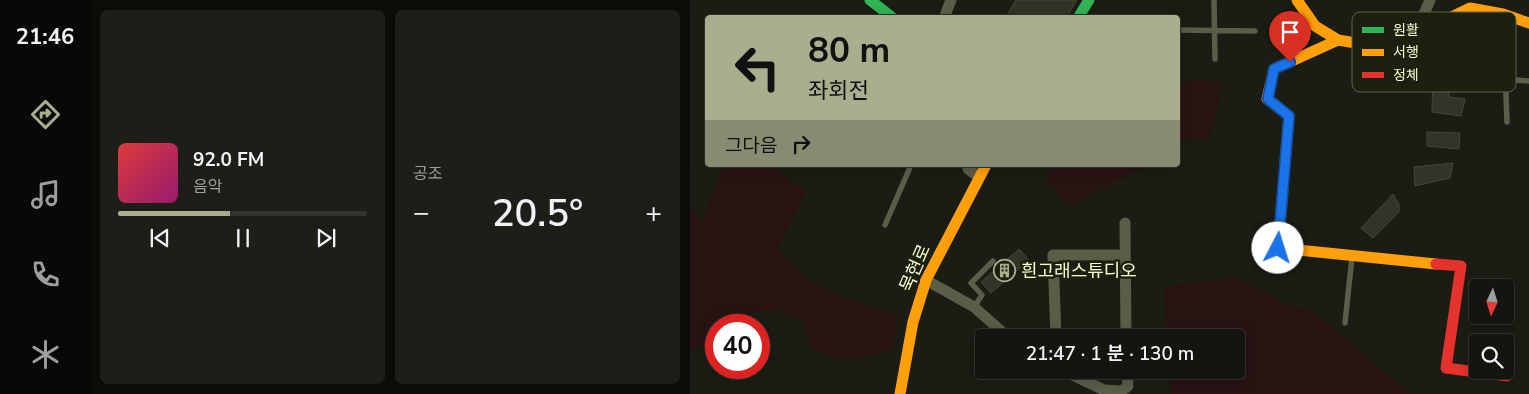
<!DOCTYPE html>
<html lang="ko">
<meta charset="utf-8">
<style>
body{margin:0;font-family:"Nunito Sans","Noto Sans KR",sans-serif;background:#1d1e17;color:#f1f3f6;height:100vh;display:flex;flex-direction:column;font-size:19px;white-space:nowrap}
*{box-sizing:border-box;margin:0}
p{font-size:16px;color:#9d9f9e}
.icon{flex:none;width:28px;height:28px;fill:none;stroke:currentColor;stroke-width:2;stroke-linecap:round;stroke-linejoin:round}
.map{position:relative;flex:1;overflow:hidden}
.details{display:flex;flex-direction:column;gap:10px;padding:10px;background:#0b0c08;width:600px}
.details>*{flex:none}
.banner{position:absolute;left:15px;top:15px;width:475px;height:152px;border-radius:5px;box-shadow:0 2px 12px #0003,0 0 0 1px #33342e;background:#abae8e;color:#111;overflow:hidden}
.needle{width:32px;rotate:184deg}
.controls{position:absolute;left:779px;top:279px;display:grid;gap:10px}
.controls a{display:grid;place-items:center;width:45px;height:45px;border-radius:5px;background:#14150e;box-shadow:0 2px 12px #0003,0 0 0 1px #33342e;font-size:25px}
.speed{position:absolute;left:15px;top:314px;display:flex;gap:10px;font-size:25px;font-weight:700;text-align:center}
.speed>*{display:grid;place-content:center;width:65px;height:65px;border-radius:50%;background:#14150e;box-shadow:0 2px 12px #0003,0 0 0 1px #33342e;line-height:1}
.speed .limit{border:8px solid #d22;background:#fff;color:#111}
.pin{position:absolute;display:grid;place-items:center;width:42px;height:42px;color:#fff;margin:-51px -21px;border-radius:50% 50% 50% 0;rotate:-45deg;box-shadow:0 0 5px #0007}
.pin .icon{rotate:45deg}
.me{position:absolute;width:55px;margin:-28px;rotate:5deg;stroke-linejoin:round;filter:drop-shadow(0 0 4px #0008)}
.turn{display:flex;align-items:center;gap:18px;height:105px;padding:0 20px;font-size:22px}
.turn .icon{width:65px;height:65px;stroke-width:2.5}
.turn b{display:block;font-size:35px;line-height:42px}
.then{display:flex;align-items:center;height:48px;padding:0 20px;background:#0003;gap:10px;font-size:19px}
.big{font-size:38px;font-weight:600;line-height:1.1}
.details .tile{flex:1;display:flex;flex-direction:column;justify-content:center;gap:8px;min-width:0;padding:0 18px;border-radius:8px;background:#1d1e17}
.song{display:flex;align-items:center;gap:15px}
.cover{width:60px;height:60px;border-radius:8px;background:linear-gradient(135deg,hsl(0 70% 55%),hsl(320 70% 35%))}
.played{height:5px;border-radius:2px;background:linear-gradient(90deg,#abae8e 45%,#33342e 45%)}
.keys{display:flex;justify-content:space-around;direction:ltr}
.heat{display:flex;justify-content:space-between;align-items:center;font-size:28px;direction:ltr}
.details .tiles{flex:1;display:grid;gap:10px;grid-template-columns:repeat(2,1fr)}
.trip{position:absolute;left:285px;top:329px;width:270px;height:50px;border-radius:5px;background:#14150e;box-shadow:0 2px 12px #0003,0 0 0 1px #33342e;font-weight:600;line-height:50px;text-align:center}
main{display:flex;flex:1;min-height:0}
.tabs{display:flex;flex-direction:column;width:90px;justify-content:space-around;align-items:center;background:#080806;color:#9d9f9e}
.tabs .icon{width:35px;height:35px}
.tabs .on{color:#abae8e}
.tabs b{font-size:22px;color:#f1f3f6}
.map>svg:first-child{display:block}
.green{fill:#281313}
.building{fill:#323428;stroke:#444635}
.lines{fill:none;stroke-linecap:round;stroke-linejoin:round}
.lane{stroke:#5c5d48;stroke-width:5.5}
.street{stroke:#5c5d48;stroke-width:11}
.fast{stroke:#30b455;stroke-width:11}
.slow{stroke:#ff9f0a;stroke-width:11}
.jam{stroke:#e5322d;stroke-width:11}
.route-casing{stroke:#114b97;stroke-width:12}
.route{stroke:#1a73e8;stroke-width:9}
.labels{text-anchor:middle;stroke-width:5;stroke-linejoin:round;paint-order:stroke}
.street-label{font-size:18px;fill:#f8fcd1;stroke:#1e200f}
.poi-label{font-size:18px;fill:#f8fcd1;stroke:#1e200f;text-anchor:start}
.key{fill:#1e200f;stroke:#5f6249;stroke-width:1}
.key-label{font-size:14px;fill:#f8fcd1}
</style>
<main>
<nav class="tabs">
<b>21:46</b>
<svg class="icon on" aria-label="directions" viewBox="0 0 24 24"><path d="M12 3l9 9-9 9-9-9zM9 14v-3h6M13 9l2 2-2 2"/></svg>
<svg class="icon" aria-label="music" viewBox="0 0 24 24"><path d="M9 18V5l10-2v13"/><circle cx="6" cy="18" r="3"/><circle cx="16" cy="16" r="3"/></svg>
<svg class="icon" aria-label="phone" viewBox="0 0 24 24"><path d="M5 4h4l2 5-3 2q2 4 5 5l2-3 5 2v4C11 20 4 13 5 4z"/></svg>
<svg class="icon" aria-label="climate" viewBox="0 0 24 24"><path d="M12 3v18M4 7l16 10M4 17L20 7"/></svg>
</nav>
<section class="details">
<div class="tiles">
<div class="tile">
<div class="song"><i class="cover"></i><div><b>92.0 FM</b><p>음악</p></div></div>
<div class="played"></div>
<div class="keys"><svg class="icon" aria-label="previous" viewBox="0 0 24 24"><path d="M18 5L8 12l10 7zM5 5v14"/></svg><svg class="icon" aria-label="pause" viewBox="0 0 24 24"><path d="M8 5v14M16 5v14"/></svg><svg class="icon" aria-label="next" viewBox="0 0 24 24"><path d="M6 5l10 7-10 7zM19 5v14"/></svg></div>
</div>
<div class="tile"><p>공조</p>
<div class="heat"><a>−</a><b class="big">20.5°</b><a>+</a></div>
</div>
</div>
</section>
<div class="map">
<svg width="839" height="394" viewBox="0 0 839 394">
<rect width="100%" height="100%" fill="#1b1c13"/>
<path class="green" d="M 516,79 L 532,85 L 527,115 L 517,141 L 488,140 L 488,80 L 494,82 Z
M 35,165 L 81,165 L 116,192 L 87,249 L 114,277 L 149,296 L 208,315 L 203,349 C 174,361 151,363 122,349 L 112,320 L 89,310 L 54,315 L 46,325 L 26,325 L 26,345 L 0,350 L 0,205 L 12,221 Z
M 364,165 L 459,165 L 377,206 L 355,176 Z
M 545,277 L 599,306 L 622,310 L 720,394 L 481,394 L 479,370 L 546,370 L 546,338 L 477,337 L 474,287 Z"/>
<path class="building" d="M 326,0 L 387,0 L 376,18 L 315,18 Z
M 758,29 L 760,30 L 761,61 L 759,97 L 775,99 L 771,116 L 742,112 L 744,36 Z
M 737,132 L 770,133 L 769,149 L 737,146 Z
M 763,163 L 760,178 L 725,186 L 724,167 Z
M 703,194 L 709,204 L 709,212 L 683,238 L 671,228 Z
M 329,249 L 339,260 L 301,293 L 291,282 Z"/>
<g class="lines">
<path class="lane" d="M 524,0 L 525,59
M 813,16 L 817,122
M 488,30 L 565,31
M 780,77 L 839,81
M 195,225 L 221,165
M 284,307 L 292,295 L 281,283 L 303,261
M 655,323 L 662,257"/>
<path class="street" d="M 254,18 L 261,0
M 724,37 L 740,0
M 277,165 L 278,169 L 289,177
M 435,223 L 436,338
M 236,280 L 284,307 L 319,338
M 366,338 L 363,255 L 434,255
M 372,370 L 414,390 L 432,391 L 438,386 L 437,370"/>
<path class="fast" d="M 180,0 L 203,18
M 388,18 L 399,0"/>
<path class="slow" d="M 607,0 L 625,26 L 648,40 L 684,46 L 722,41 L 733,31 L 780,8 L 813,14 L 839,23
M 648,40 L 584,69 L 577,99 L 599,116 L 588,248 L 746,264
M 210,394 L 223,322 L 236,280 L 296,165"/>
<path class="jam" d="M 746,264 L 771,266 L 756,368 L 817,376"/>
</g>
<g class="lines">
<defs>
<path id="route" d="M 588,248 L 599,116 L 578,99 L 584,69 L 600,62"/>
</defs>
<use href="#route" class="route-casing"/>
<use href="#route" class="route"/>
</g>
<defs>
<symbol id="building-ring" viewBox="-11 -11 22 22"><circle r="9.5" fill="#1e200f" stroke="#abae8e" stroke-width="1.5"/><path d="M-4-6H4V6H1V3H-1V6H-4ZM-2.5-4.3h1.7v1.8h-1.7ZM.8-4.3h1.7v1.8H.8ZM-2.5-1h1.7V.8h-1.7ZM.8-1h1.7V.8H.8Z" fill="#abae8e"/></symbol>
</defs>
<g fill-rule="evenodd">
<use href="#building-ring" x="302" y="258" width="25" height="25"/>
</g>
<g class="labels">
<g class="street-label">
<text transform="translate(225 268) rotate(-66)" y="6">묵현로</text>
</g>
<g class="poi-label">
<text x="331" y="277">흰고래스튜디오</text>
</g>
</g>
<rect x="662" y="12" width="164" height="80" rx="8" class="key"/>
<rect x="672" y="27" width="22" height="6" fill="#30b455"/>
<rect x="672" y="49" width="22" height="7" fill="#ff9f0a"/>
<rect x="672" y="72" width="22" height="6" fill="#e5322d"/>
<g class="key-label">
<text x="703" y="35">원활</text>
<text x="703" y="57">서행</text>
<text x="703" y="80">정체</text>
</g>
</svg>
<div class="controls">
<a><svg class="needle" viewBox="-14 -14 28 28"><path d="M0-13l5 13h-10z" fill="#e53935"/><path d="M0 13l5-13h-10z" fill="#9d9f9e"/></svg></a>
<a><svg class="icon" aria-label="search" viewBox="0 0 24 24"><circle cx="10" cy="10" r="6"/><path d="M15 15l6 6"/></svg></a>
</div>
<div class="speed"><div class="limit">40</div></div>
<div class="pin" style="left:600px;top:62px;background:#d93025"><svg class="icon" aria-label="arrive" viewBox="0 0 24 24"><path d="M6 21V4h12l-3 4 3 4H6"/></svg></div>
<svg class="me" style="left:588px;top:248px" viewBox="-20 -20 40 40"><circle r="19" fill="#fff"/><path d="M0-13L10 11 0 6-10 11z" fill="#1a73e8"/></svg>
<div class="trip">21:47 · 1 분 · 130 m</div>
<div class="banner">
<div class="turn"><svg class="icon" aria-label="left" viewBox="0 0 24 24"><path d="M17 20v-9H6M10 6l-5 5 5 5"/></svg><div><b>80 m</b>좌회전</div></div>
<div class="then">그다음<svg class="icon" aria-label="right" viewBox="0 0 24 24"><path d="M7 20v-9h11M14 6l5 5-5 5"/></svg></div>
</div>
</div>
</main>
